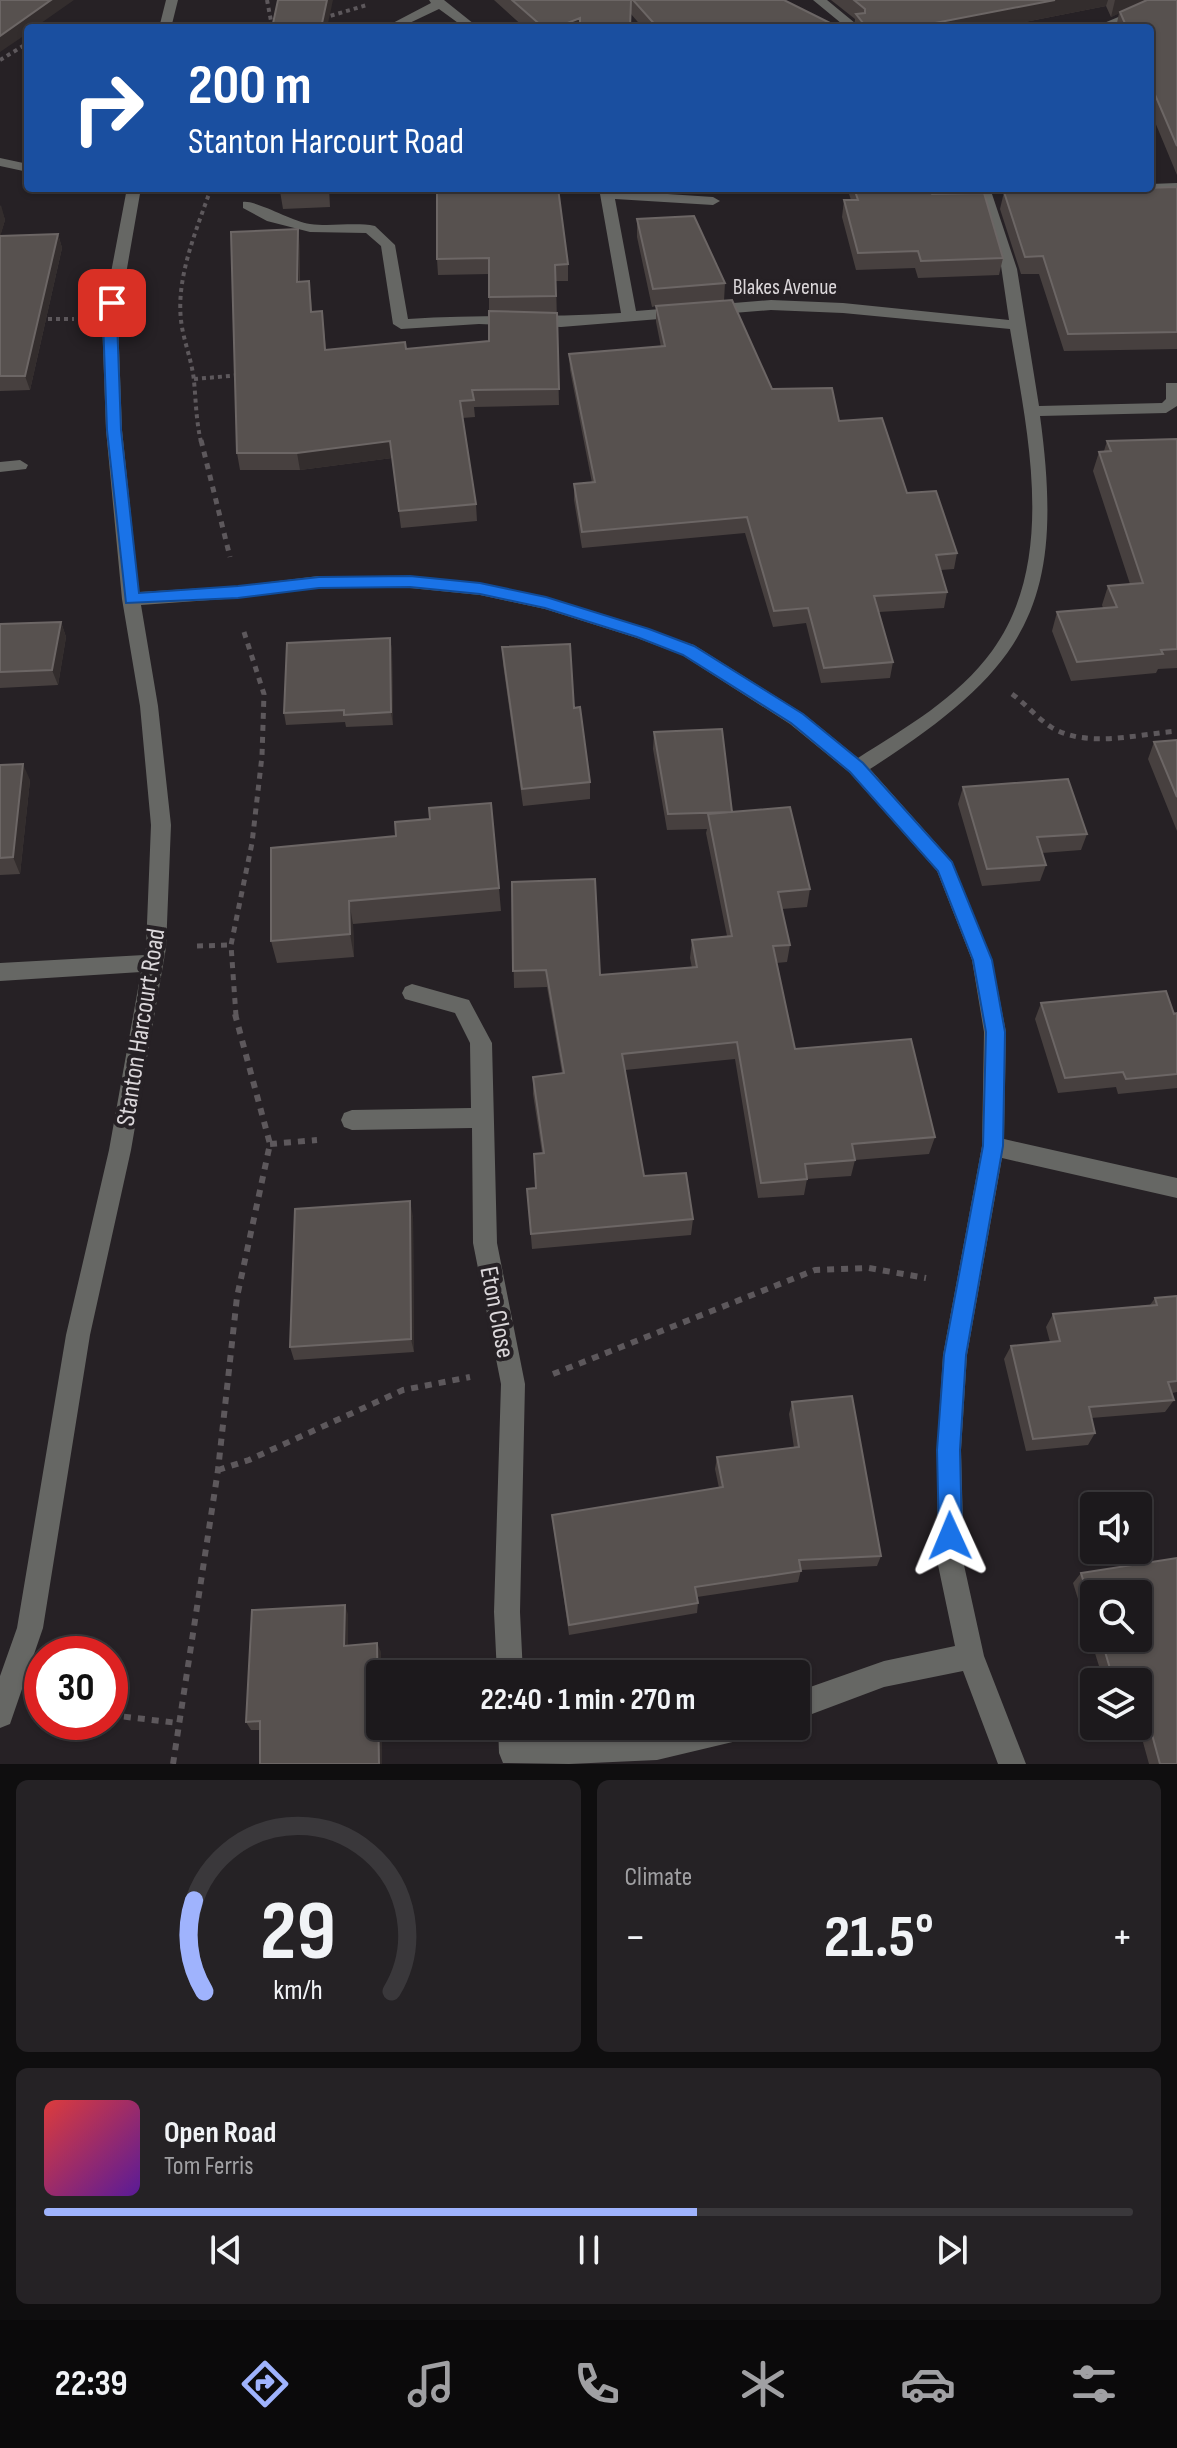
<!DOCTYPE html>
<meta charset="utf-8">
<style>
body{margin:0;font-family:"Sofia Sans Condensed",sans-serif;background:#252225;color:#f1f3f6;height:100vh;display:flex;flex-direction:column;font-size:30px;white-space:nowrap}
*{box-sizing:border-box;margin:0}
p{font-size:26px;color:#a0a0a3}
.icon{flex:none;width:44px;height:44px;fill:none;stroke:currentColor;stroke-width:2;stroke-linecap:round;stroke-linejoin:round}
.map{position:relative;height:1764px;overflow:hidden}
.drawer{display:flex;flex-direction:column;gap:16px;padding:16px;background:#0f0e0f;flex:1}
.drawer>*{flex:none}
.guide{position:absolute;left:24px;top:24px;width:1130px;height:168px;border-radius:8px;box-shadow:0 2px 6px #0004,0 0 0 2px #3a383b;background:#1a4fa0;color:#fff;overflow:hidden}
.tools{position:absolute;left:1080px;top:1492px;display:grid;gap:16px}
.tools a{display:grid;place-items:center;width:72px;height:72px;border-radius:8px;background:#1c191c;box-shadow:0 2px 6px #0004,0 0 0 2px #3a383b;font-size:40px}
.speed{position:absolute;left:24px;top:1636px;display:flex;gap:16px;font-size:40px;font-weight:700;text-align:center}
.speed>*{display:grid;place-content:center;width:104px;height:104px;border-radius:50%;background:#1c191c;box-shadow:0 2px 6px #0004,0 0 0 2px #3a383b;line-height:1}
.speed .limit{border:12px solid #d22;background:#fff;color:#111}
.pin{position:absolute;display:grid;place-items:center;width:68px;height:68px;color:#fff;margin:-34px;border-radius:16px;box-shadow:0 4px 12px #0006}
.me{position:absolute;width:88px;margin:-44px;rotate:359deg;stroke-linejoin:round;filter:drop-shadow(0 0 6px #0008)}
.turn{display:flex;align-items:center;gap:28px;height:168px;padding:0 32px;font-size:36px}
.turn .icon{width:104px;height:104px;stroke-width:2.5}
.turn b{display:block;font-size:56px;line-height:68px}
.big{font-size:60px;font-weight:700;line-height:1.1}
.drawer .widget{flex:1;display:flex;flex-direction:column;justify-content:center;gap:12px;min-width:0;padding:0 28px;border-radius:12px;background:#252225}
.drawer .dial{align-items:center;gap:0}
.dial svg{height:208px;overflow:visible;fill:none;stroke:#3a383b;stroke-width:7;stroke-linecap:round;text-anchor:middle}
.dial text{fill:#f1f3f6;stroke:none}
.song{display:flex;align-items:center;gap:24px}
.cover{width:96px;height:96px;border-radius:12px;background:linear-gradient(135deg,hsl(0 70% 55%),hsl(270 70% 35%))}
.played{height:8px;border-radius:4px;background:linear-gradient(90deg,#9fb3fd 60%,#3a383b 60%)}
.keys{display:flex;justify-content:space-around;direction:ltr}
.heat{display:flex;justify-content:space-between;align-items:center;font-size:44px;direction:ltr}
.drawer .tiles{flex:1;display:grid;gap:16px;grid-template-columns:1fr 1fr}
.widget:last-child{grid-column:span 2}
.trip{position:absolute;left:366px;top:1660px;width:444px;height:80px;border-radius:8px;background:#1c191c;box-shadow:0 2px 6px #0004,0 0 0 2px #3a383b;font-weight:700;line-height:80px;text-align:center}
.tab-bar{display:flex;height:128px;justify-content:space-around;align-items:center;background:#0b0a0b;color:#a0a0a3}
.tab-bar .icon{width:56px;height:56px}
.tab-bar .active{color:#9fb3fd}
.tab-bar b{font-size:36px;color:#f1f3f6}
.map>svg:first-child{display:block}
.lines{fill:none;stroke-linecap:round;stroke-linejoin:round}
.path-far2{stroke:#5d585c;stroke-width:4;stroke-dasharray:4 4;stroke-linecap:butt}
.path-far1{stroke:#5d585c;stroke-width:5;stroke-dasharray:6 6;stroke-linecap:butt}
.path{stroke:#5d585c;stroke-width:6;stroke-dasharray:7 7;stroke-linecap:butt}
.minor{fill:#666764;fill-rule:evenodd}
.wall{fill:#47403f;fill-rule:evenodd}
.shaded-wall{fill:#332d2d}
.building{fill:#57514f;stroke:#6c6665;stroke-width:2}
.route{fill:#1a73e8;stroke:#114b97;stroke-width:2}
.labels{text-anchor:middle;stroke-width:8;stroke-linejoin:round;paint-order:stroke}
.far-street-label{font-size:22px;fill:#dbd7da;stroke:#262125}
.street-label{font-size:26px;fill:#dbd7da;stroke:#262125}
</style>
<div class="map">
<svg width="1177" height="1764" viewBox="0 0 1177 1764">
<rect width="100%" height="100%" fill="#262125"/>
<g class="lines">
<path class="path-far2" d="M 267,0 L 271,21 L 269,28
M 323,18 L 367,5
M 0,60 L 28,43
M 40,319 L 74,319
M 194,379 L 241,375
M 201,442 C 196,420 196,402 194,381 C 192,360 183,340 181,320 C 176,276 197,229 211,188"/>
<path class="path-far1" d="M 201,440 L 230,557
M 1012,694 C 1026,704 1037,718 1051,727 C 1086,749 1139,734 1177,731
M 197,946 L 231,945
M 236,1016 L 231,945 L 252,843 L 262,756 L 264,694 L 243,629"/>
<path class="path" d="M 270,1144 L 317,1140
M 553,1374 L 815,1270 L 869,1268 L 926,1278
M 218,1470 L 249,1460 L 403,1390 L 470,1377
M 110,1715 L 178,1723
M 173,1764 L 218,1470 L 237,1297 L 270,1144 L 235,1014"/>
<path class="minor" d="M 166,0 L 178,0 L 171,28 L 159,28 Z
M 429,0 L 444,0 L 479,28 L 465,28 L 439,9 L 399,28 L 389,25 L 431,3 Z
M 813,0 L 827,0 L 861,28 L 847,28 Z
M 1159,0 L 1176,0 L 1109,28 L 1092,28 Z
M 0,158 L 28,164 L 28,172 L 0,166 Z
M 1177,183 L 1177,191 L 1150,192 L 1143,188 L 1150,188 L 1150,184 Z
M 127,188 L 141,188 L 118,320 L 122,430 L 139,592 L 238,586 L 319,576 L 410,576 L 480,583 L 546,597 L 694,645 L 804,714 L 858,758 C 905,728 958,698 992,651 C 1058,560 1027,431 1010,329 L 843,313 L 771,310 L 561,327 L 479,324 L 401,329 L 393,324 L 381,246 L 366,233 L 310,232 L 267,221 L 243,208 L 243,202 C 256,200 291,221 310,224 C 331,227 354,222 375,226 L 395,245 L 408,319 C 479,314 550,318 621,313 L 600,194 L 607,190 L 713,197 L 720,201 L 713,205 L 615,199 L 636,311 L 771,300 L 843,303 L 1009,320 L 1000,259 L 976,188 L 990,188 L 1017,269 L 1039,406 L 1162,403 L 1166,399 L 1166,383 L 1177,383 L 1177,406 L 1166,413 L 1040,416 C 1066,606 1027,668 870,769 L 952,861 L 992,960 L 1006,1032 L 1004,1139 L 1177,1178 L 1177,1198 L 1002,1158 L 967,1355 L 961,1450 L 964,1565 L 984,1656 L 1026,1764 L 998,1764 L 963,1671 L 884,1687 L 796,1720 L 796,1692 L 884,1661 L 955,1646 L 938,1565 L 937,1450 L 943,1355 L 982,1146 L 984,1032 L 972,960 L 937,871 L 850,773 L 790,724 L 682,655 L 637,638 L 545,609 L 480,595 L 410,588 L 319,588 L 238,598 L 141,605 L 158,706 L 171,825 L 166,948 L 131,1150 L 90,1335 L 43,1628 L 10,1724 L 0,1728 L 0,1676 L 17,1628 L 66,1335 L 109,1150 L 141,972 L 0,981 L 0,963 L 144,955 L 146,948 L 151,825 L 140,706 L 122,599 L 106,430 L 102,320 Z
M 20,460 L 28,465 L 26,469 L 0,472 L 0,462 Z
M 412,984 L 469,1000 L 492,1043 L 497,1243 L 525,1384 L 520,1612 L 523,1674 L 497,1674 L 494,1612 L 501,1384 L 473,1243 L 472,1128 L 352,1130 L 344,1127 L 341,1120 L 344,1113 L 352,1110 L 471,1108 L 470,1043 L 455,1013 L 405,999 L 402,993 L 405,987 Z
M 498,1726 L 526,1726 L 526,1739 L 657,1732 L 684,1726 L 755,1726 L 751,1736 L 741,1740 L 657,1760 L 569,1764 L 503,1763 L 499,1753 Z"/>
</g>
<path class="wall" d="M 494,0 L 784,0 L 840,28 L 643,28 L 631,14 L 630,28 L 525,28 Z
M 831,0 L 1177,0 L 1177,175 L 1150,110 L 1150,28 L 1116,28 L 1119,13 L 1111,17 L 1106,6 L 995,28 L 854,28 L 855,19 Z
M 1177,187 L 1177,349 L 1064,351 L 1039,274 L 1021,274 L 1000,209 L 1004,192 Z
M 329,188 L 330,207 L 283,209 L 280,191 Z
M 437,188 L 568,264 L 568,281 L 556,281 L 559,405 L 474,407 L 475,417 L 462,418 L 476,504 L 477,521 L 401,528 L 392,458 L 300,470 L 240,470 L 237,453 L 300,246 L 300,282 L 311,298 L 312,312 L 324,328 L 326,350 L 406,349 L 489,341 L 489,274 L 438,275 L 437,259 Z
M 847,188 L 929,188 L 932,194 L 1003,258 L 999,275 L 918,278 L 915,268 L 856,270 L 842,217 L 844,200 L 851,200 Z
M 0,205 L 5,220 L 0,236 L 58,234 L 62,248 L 30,390 L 0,391 Z
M 637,219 L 725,283 L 724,301 L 772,389 L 839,421 L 907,493 L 957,553 L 954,569 L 941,570 L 947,592 L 944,608 L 879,612 L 893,662 L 890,678 L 821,683 L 806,623 L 773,627 L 745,533 L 582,548 L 574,500 L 574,484 L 592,483 L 570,370 L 569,354 L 661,347 L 656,322 L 656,306 L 652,307 L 637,237 Z
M 1177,439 L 1177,668 L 1158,669 L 1156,673 L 1071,681 L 1052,631 L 1057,612 L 1103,608 L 1102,605 L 1108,586 L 1130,584 L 1093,471 L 1099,452 L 1104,451 L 1107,441 Z
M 61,622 L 66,637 L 58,685 L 0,688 L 0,624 Z
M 390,638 L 392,651 L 393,725 L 346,727 L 345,722 L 286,725 L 284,713 Z
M 502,647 L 574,708 L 590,782 L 590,799 L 523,806 L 503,664 Z
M 654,732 L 810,889 L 807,907 L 782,909 L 790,945 L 787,962 L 776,963 L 795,1049 L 935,1137 L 929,1154 L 855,1160 L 851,1176 L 807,1179 L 804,1195 L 758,1198 L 735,1059 L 625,1070 L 644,1176 L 693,1219 L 691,1235 L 532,1249 L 527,1189 L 536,1188 L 542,1153 L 533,1094 L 533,1077 L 562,1073 L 547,987 L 514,988 L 512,882 L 600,975 L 692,968 L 690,958 L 692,940 L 727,936 L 706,833 L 707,829 L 667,830 L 653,749 Z
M 1177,740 L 1177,831 L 1148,759 L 1154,742 Z
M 0,765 L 30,780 L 20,874 L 0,875 Z
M 963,787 L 1087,834 L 1081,850 L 1042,853 L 1046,865 L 1040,881 L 982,886 L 958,804 Z
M 271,848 L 499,888 L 501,911 L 353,924 L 354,957 L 277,963 L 271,941 Z
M 1041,1003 L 1177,1013 L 1177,1088 L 1118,1094 L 1116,1087 L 1058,1093 L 1035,1019 Z
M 413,1216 L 414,1352 L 294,1360 L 290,1347 Z
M 1177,1296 L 1177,1392 L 1172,1393 L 1174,1400 L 1165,1412 L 1091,1418 L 1095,1433 L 1088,1445 L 1026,1451 L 1004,1359 L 1011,1346 L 1050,1342 L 1046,1327 L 1053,1314 L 1150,1305 L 1155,1298 Z
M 792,1402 L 881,1556 L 877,1566 L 801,1570 L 798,1582 L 697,1597 L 698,1603 L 697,1613 L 569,1635 L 552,1515 L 719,1488 L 715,1469 L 717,1457 L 794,1448 L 789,1414 Z
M 1177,1558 L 1177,1764 L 1149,1764 L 1138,1724 L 1138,1682 L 1104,1682 L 1073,1583 L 1081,1573 ZM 1094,1594 L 1138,1594 L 1138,1638 L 1094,1638 Z
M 348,1614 L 348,1645 L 381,1652 L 380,1726 L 382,1726 L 382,1764 L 260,1730 L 251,1730 L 246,1722 Z"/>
<path class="shaded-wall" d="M 51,0 L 74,0 L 34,28 L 28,28 L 28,33 L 0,52 L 0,36 Z
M 327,0 L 333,0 L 327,28 L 321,28 Z
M 1055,0 L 1108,0 L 1106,6 L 995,28 L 909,28 Z
M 1115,0 L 1151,0 L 1111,17 Z
M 580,18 L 580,28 L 555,28 Z
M 1,205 L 5,220 L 0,237 L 0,208 Z
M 298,229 L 300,246 L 299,299 L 297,282 Z
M 58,234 L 62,248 L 30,390 L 25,376 Z
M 390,441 L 392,458 L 300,470 L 297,453 Z
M 61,622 L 66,637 L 58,685 L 52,670 Z
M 390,638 L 392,651 L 393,725 L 391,712 Z
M 23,764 L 30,780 L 20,874 L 13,857 Z
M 349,901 L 353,924 L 354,957 L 350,934 Z
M 410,1201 L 413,1216 L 414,1352 L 411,1339 Z
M 345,1605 L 348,1614 L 348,1655 L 344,1646 Z
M 377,1643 L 381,1652 L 380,1726 L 382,1726 L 382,1764 L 379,1764 Z"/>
<path class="building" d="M 0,0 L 51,0 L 0,36 Z
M 278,0 L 327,0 L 321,28 L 272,28 Z
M 512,0 L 631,0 L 630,28 L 580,28 L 580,18 L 555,28 L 544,28 Z
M 633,0 L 784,0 L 840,28 L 658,28 Z
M 854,0 L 1055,0 L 909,28 L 867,28 L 856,14 L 865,13 L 865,9 Z
M 1147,0 L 1177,0 L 1177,146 L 1150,83 L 1150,28 L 1127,28 L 1120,12 Z
M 1177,187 L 1177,332 L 1068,334 L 1043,256 L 1025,257 L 1004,192 Z
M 280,188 L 328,188 L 328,189 L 280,191 Z
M 437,188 L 558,188 L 568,264 L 555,265 L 556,296 L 489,297 L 489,258 L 437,259 Z
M 854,188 L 929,188 L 932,194 L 984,193 L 1003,258 L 921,261 L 918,251 L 858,253 L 844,200 L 858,200 Z
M 694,216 L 725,283 L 653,289 L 637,219 Z
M 298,229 L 297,282 L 309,281 L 311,312 L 322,311 L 325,350 L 405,342 L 406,349 L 489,341 L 489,311 L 557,313 L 559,389 L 472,390 L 474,400 L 460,401 L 476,504 L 399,511 L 390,441 L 297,453 L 237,453 L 231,232 Z
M 58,234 L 25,376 L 0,376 L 0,236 Z
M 732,300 L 772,389 L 832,388 L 839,421 L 882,418 L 907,493 L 936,491 L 957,553 L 936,555 L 947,592 L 874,596 L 893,662 L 824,668 L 808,608 L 774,611 L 747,517 L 582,532 L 574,484 L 595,482 L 569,354 L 665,346 L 656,306 Z
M 1177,439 L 1177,649 L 1161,650 L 1163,654 L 1077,662 L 1057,612 L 1117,607 L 1108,586 L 1143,583 L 1099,452 L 1111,451 L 1107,441 Z
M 61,622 L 52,670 L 0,672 L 0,624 Z
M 390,638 L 391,712 L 344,715 L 344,710 L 284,713 L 287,643 Z
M 570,644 L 574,708 L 580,707 L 590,782 L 522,789 L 502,647 Z
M 722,729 L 732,812 L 668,814 L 654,732 Z
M 1177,740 L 1177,797 L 1154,742 Z
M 23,764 L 13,857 L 0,858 L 0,765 Z
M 1068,779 L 1087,834 L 1037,837 L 1046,865 L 987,869 L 963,787 Z
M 491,803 L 499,888 L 349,901 L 350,934 L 271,941 L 271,848 L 396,836 L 395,822 L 430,819 L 429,808 Z
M 790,807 L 810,889 L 778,892 L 790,945 L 773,946 L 795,1049 L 911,1039 L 935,1137 L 852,1144 L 855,1160 L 805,1164 L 807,1179 L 761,1183 L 737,1042 L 622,1054 L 644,1176 L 686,1173 L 693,1219 L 531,1234 L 527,1189 L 536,1188 L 534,1154 L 544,1153 L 533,1077 L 564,1073 L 546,970 L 513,971 L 512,882 L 595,879 L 600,975 L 697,967 L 692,940 L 732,936 L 708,814 Z
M 1166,991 L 1174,1014 L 1177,1013 L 1177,1074 L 1126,1079 L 1123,1072 L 1065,1078 L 1041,1003 Z
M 410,1201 L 411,1339 L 290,1347 L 295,1209 Z
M 1177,1296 L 1177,1381 L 1168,1382 L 1174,1400 L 1089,1407 L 1095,1433 L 1033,1439 L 1011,1346 L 1060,1341 L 1053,1314 L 1157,1305 L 1155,1298 Z
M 852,1396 L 881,1556 L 799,1560 L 801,1571 L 695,1587 L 698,1603 L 569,1625 L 552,1515 L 723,1487 L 717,1457 L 799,1447 L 792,1402 Z
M 1177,1558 L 1177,1764 L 1160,1764 L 1147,1716 L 1138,1718 L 1138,1682 L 1114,1682 L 1101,1638 L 1138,1638 L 1138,1594 L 1094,1594 L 1094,1616 L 1081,1573 Z
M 345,1605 L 344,1646 L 377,1643 L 379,1764 L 260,1764 L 260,1721 L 246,1722 L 252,1610 Z"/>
<path class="route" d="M 112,299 L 119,303 L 117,320 L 121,430 L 139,593 L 238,586 L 319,577 L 410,576 L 480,583 L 546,597 L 649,629 L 694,646 L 803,714 L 863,763 L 952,862 L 992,960 L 1005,1032 L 1003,1146 L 966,1355 L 960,1450 L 962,1536 L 958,1544 L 950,1548 L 942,1544 L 939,1536 L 937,1450 L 944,1355 L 983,1146 L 986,1032 L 973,960 L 938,871 L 850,772 L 791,723 L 683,655 L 637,637 L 545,608 L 480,594 L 410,587 L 319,588 L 238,598 L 126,603 L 107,430 L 103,320 L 105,303 Z"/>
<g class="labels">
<g class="far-street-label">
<text x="785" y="294">Blakes Avenue</text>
</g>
<g class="street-label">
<text transform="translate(140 1027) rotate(-81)" y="9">Stanton Harcourt Road</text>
<text transform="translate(498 1312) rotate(79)" y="9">Eton Close</text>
</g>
</g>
</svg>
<div class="tools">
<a><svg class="icon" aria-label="sound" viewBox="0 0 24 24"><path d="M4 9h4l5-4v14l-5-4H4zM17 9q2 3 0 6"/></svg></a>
<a><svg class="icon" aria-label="search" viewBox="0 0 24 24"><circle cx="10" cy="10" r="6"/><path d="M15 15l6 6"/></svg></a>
<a><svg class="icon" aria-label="layers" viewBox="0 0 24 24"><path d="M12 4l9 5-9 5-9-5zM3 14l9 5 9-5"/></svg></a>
</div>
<div class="speed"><div class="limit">30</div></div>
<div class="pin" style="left:112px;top:303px;background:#d93025"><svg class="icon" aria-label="arrive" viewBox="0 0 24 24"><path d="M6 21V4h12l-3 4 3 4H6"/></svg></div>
<svg class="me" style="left:950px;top:1536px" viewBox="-20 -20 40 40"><path d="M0-17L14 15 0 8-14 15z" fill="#1a73e8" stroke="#fff" stroke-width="4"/></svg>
<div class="trip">22:40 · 1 min · 270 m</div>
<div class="guide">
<div class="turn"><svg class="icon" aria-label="right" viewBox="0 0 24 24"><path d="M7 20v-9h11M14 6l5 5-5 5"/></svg><div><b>200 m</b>Stanton Harcourt Road</div></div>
</div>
</div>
<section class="drawer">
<div class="tiles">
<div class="widget dial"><svg viewBox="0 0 100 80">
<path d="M14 69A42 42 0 1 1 86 69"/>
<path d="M14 69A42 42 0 0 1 10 34" stroke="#9fb3fd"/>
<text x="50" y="56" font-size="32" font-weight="700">29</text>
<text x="50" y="72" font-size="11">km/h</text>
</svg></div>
<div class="widget"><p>Climate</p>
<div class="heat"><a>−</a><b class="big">21.5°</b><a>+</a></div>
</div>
<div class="widget">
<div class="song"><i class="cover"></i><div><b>Open Road</b><p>Tom Ferris</p></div></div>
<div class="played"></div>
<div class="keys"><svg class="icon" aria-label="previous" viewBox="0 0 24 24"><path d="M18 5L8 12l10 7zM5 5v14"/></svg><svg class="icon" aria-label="pause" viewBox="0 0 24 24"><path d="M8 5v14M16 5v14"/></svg><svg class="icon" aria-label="next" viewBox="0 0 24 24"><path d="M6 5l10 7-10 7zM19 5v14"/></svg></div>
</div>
</div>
</section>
<nav class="tab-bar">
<b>22:39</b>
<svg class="icon active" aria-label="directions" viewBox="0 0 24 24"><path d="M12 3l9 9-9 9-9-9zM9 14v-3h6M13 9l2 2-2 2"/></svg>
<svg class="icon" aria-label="music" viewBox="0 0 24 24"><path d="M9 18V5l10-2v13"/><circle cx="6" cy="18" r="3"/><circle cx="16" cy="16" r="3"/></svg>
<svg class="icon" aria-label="phone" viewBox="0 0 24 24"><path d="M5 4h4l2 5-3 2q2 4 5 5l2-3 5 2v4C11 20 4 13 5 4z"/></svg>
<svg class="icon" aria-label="climate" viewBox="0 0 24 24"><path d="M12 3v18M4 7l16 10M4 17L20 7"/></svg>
<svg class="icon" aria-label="car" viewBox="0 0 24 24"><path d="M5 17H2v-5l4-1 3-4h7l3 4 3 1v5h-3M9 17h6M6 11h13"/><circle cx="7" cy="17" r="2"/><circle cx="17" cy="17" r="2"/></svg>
<svg class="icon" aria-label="filters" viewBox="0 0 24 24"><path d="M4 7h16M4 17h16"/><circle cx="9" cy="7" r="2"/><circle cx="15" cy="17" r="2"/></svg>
</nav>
